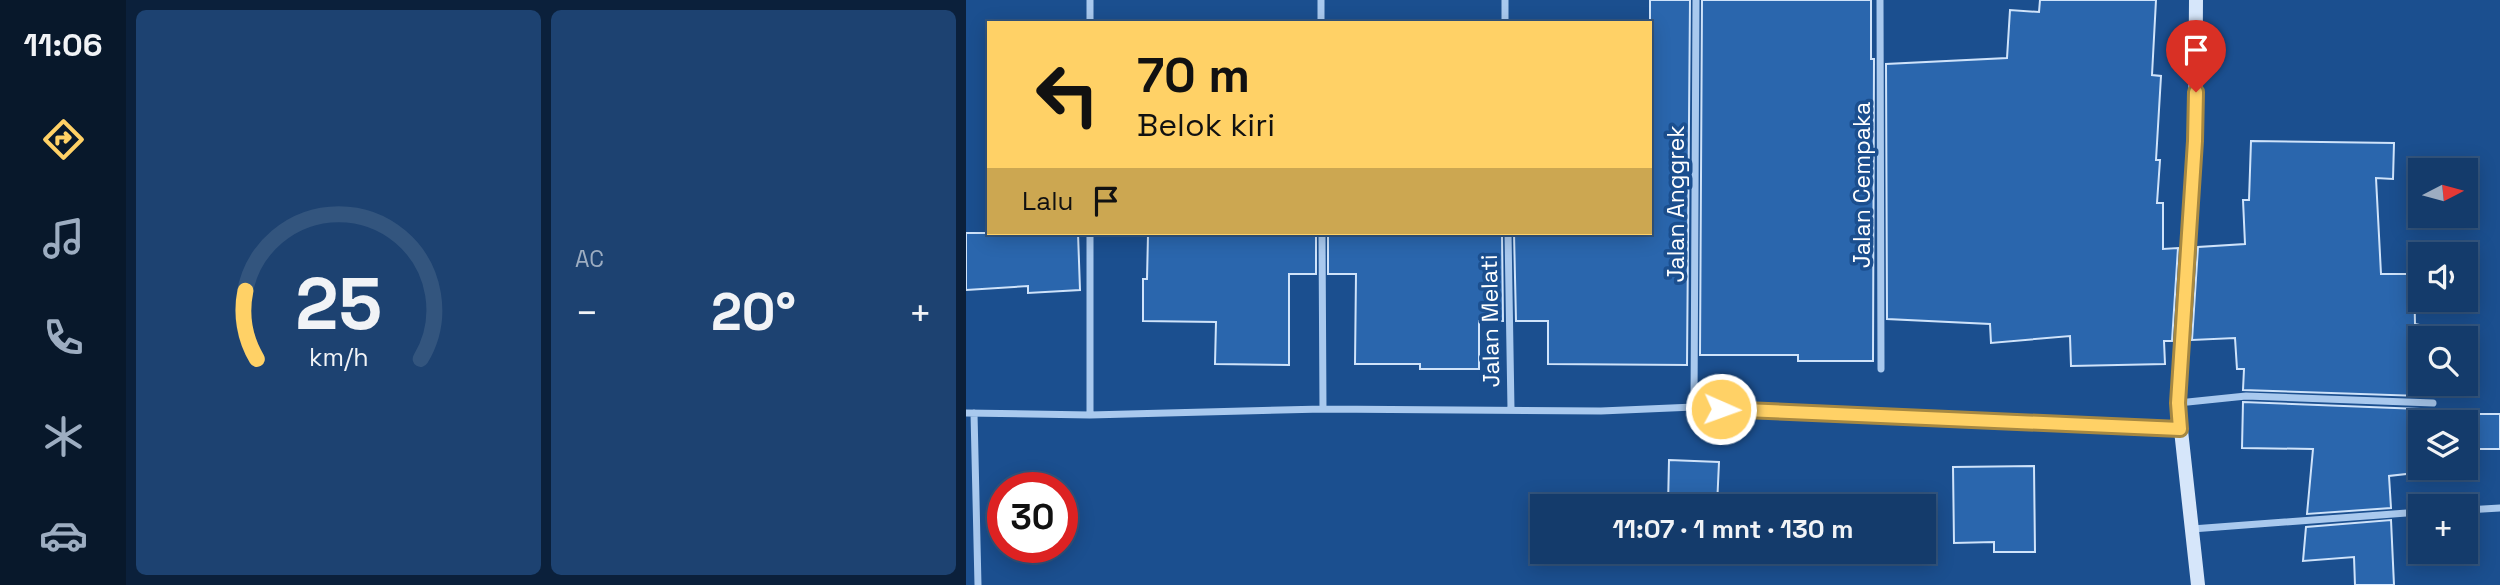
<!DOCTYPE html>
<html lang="id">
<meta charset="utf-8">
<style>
body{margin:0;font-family:"Space Grotesk",sans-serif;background:#1d4271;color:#f1f3f6;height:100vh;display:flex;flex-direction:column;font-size:26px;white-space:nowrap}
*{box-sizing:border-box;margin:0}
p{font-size:23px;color:#9dadc1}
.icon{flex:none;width:38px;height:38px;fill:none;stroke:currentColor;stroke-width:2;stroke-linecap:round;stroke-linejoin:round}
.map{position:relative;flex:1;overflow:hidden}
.sheet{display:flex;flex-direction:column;gap:10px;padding:10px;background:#0b203b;width:840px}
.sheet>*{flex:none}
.banner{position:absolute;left:21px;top:21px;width:665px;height:214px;border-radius:0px;box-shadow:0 4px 18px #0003,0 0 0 2px #33557e;background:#ffd166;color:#111;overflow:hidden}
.needle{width:46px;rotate:84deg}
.buttons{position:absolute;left:1442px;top:158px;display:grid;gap:14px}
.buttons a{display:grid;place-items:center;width:70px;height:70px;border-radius:0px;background:#143b6b;box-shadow:0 4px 18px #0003,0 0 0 2px #33557e;font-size:35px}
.speed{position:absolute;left:21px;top:472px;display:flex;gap:14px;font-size:35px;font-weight:700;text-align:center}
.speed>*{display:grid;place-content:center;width:91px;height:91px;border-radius:50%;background:#143b6b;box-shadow:0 4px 18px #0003,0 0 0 2px #33557e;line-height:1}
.speed .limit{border:10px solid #d22;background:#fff;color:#111}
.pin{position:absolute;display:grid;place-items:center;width:60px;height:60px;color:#fff;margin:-72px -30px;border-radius:50% 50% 50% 0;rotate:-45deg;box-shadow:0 0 7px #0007}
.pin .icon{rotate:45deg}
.me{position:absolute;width:77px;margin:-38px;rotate:92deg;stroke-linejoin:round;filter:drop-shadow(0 0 5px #0008)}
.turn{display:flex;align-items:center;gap:24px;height:147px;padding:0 35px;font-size:32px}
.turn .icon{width:91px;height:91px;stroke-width:2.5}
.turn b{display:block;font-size:49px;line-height:60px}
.then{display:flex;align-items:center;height:66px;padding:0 35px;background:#0003;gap:14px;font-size:26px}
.big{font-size:52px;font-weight:700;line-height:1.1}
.sheet .card{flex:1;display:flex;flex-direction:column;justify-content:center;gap:10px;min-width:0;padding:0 24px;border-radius:10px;background:#1d4271}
.sheet .dial{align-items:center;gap:0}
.dial svg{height:182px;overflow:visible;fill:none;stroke:#33557e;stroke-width:7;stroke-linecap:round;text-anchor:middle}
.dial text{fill:#f1f3f6;stroke:none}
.heat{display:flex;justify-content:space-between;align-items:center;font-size:38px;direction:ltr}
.sheet .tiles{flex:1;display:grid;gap:10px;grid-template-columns:repeat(2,1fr)}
.trip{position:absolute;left:564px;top:494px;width:406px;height:70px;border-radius:0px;background:#143b6b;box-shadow:0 4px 18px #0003,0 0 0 2px #33557e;font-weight:700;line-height:70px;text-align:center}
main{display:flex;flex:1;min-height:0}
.menu{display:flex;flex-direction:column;width:126px;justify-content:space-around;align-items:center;background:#08182b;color:#9dadc1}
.menu .icon{width:49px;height:49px}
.menu .active{color:#ffd166}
.menu b{font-size:32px;color:#f1f3f6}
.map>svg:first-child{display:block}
.building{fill:#2a66ad;stroke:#cfe3fa;stroke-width:2}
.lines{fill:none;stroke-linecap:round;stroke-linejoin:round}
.minor{stroke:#a9c9ee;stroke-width:7}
.secondary{stroke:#d6e6fa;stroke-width:14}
.route-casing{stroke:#a68842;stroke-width:18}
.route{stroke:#ffd166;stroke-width:12}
.labels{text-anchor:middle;stroke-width:7;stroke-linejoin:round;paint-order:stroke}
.street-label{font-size:23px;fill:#fff;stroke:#1b4f8f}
</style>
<main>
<nav class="menu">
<b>11:06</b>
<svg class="icon active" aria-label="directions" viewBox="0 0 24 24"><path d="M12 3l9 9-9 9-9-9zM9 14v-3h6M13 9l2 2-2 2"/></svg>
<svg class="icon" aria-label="music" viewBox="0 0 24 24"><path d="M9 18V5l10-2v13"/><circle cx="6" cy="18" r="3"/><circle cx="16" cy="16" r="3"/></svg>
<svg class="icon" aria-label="phone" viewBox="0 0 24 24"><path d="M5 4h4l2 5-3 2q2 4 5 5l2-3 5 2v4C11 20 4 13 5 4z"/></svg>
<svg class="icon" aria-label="climate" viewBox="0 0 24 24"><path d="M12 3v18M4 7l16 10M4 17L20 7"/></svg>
<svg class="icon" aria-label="car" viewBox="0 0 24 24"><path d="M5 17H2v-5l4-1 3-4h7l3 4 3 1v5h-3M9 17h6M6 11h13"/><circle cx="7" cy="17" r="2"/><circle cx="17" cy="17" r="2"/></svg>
</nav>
<section class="sheet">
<div class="tiles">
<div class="card dial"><svg viewBox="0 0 100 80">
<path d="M14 69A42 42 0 1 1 86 69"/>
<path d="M14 69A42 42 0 0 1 9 39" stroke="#ffd166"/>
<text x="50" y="56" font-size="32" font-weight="700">25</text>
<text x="50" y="72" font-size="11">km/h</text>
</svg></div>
<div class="card"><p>AC</p>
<div class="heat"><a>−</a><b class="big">20°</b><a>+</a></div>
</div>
</div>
</section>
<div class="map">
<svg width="1534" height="585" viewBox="0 0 1534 585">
<rect width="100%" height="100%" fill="#1b4f8f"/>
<path class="building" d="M 684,0 L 724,0 L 721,365 L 582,364 L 582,321 L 550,321 L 548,233 L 684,233 Z
M 736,0 L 905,0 L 905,59 L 908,59 L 907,361 L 832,361 L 832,355 L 734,355 Z
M 1074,0 L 1190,0 L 1186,75 L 1195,76 L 1190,160 L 1194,160 L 1191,203 L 1197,203 L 1197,249 L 1212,248 L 1206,341 L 1198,341 L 1199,364 L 1105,366 L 1104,336 L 1025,343 L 1024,324 L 921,319 L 920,64 L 1041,58 L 1044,10 L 1073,12 Z
M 1285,141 L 1428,143 L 1427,179 L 1410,178 L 1415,274 L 1448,274 L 1449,324 L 1454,325 L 1454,396 L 1277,390 L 1278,369 L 1271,369 L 1269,338 L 1226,340 L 1232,247 L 1279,244 L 1277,200 L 1283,200 Z
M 0,233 L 112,233 L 114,290 L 62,293 L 62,286 L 0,290 Z
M 242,233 L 350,233 L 350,274 L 323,274 L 323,365 L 249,364 L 250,322 L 177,321 L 177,279 L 181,279 L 182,235 L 242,235 Z
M 362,233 L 536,233 L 537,321 L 513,321 L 513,369 L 454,369 L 454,364 L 389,364 L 390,274 L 362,274 Z
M 1277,402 L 1454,409 L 1454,414 L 1534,414 L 1534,449 L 1500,449 L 1500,422 L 1454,422 L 1454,467 L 1494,468 L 1423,476 L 1425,508 L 1341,514 L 1347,449 L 1276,448 Z
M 703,460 L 753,462 L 751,506 L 702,506 Z
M 1068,466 L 1069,552 L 1028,552 L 1028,542 L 988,543 L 987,467 Z
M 1425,520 L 1428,585 L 1389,585 L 1388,557 L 1337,561 L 1340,527 Z"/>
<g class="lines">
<path class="minor" d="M 124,0 L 124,23
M 355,0 L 355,23
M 539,0 L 539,23
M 914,0 L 915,369
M 124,233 L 124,415
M 356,233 L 357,409
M 542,233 L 545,409
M 1212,403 L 1280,396 L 1467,403
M 728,407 L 730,0
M 0,413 L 124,415 L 357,409 L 635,411 L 728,407 L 1214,429
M 8,413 L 12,585
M 1500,510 L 1534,508
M 1226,529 L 1454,512"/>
<path class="secondary" d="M 1230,0 L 1229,141 L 1212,403 L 1232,585"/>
</g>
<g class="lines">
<defs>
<path id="route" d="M 755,409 L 1214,429 L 1212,403 L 1229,141 L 1230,92"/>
</defs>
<use href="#route" class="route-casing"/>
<use href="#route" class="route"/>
</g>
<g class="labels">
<g class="street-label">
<text transform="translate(896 185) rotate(-90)" y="8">Jalan Cempaka</text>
<text transform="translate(710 204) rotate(-90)" y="8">Jalan Anggrek</text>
<text transform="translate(524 321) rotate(-91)" y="8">Jalan Melati</text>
</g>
</g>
</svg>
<div class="buttons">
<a><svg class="needle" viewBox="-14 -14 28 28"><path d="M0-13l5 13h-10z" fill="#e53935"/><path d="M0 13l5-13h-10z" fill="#9dadc1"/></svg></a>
<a><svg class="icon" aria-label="sound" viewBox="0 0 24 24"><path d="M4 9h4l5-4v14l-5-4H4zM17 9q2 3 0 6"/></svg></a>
<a><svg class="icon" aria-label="search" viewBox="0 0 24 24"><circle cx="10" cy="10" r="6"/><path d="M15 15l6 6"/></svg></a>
<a><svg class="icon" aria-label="layers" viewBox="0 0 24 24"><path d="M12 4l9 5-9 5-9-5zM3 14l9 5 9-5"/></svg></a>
<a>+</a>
</div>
<div class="speed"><div class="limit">30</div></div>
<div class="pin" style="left:1230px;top:92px;background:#d93025"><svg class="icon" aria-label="arrive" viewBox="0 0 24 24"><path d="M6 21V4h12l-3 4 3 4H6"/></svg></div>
<svg class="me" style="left:755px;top:409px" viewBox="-20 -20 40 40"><circle r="17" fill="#ffd166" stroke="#fff" stroke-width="3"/><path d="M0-11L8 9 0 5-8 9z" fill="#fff"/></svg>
<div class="trip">11:07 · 1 mnt · 130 m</div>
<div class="banner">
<div class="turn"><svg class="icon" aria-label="left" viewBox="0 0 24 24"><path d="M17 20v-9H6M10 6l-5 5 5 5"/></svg><div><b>70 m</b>Belok kiri</div></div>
<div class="then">Lalu<svg class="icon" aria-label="arrive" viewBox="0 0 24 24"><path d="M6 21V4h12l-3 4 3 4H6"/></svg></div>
</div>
</div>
</main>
